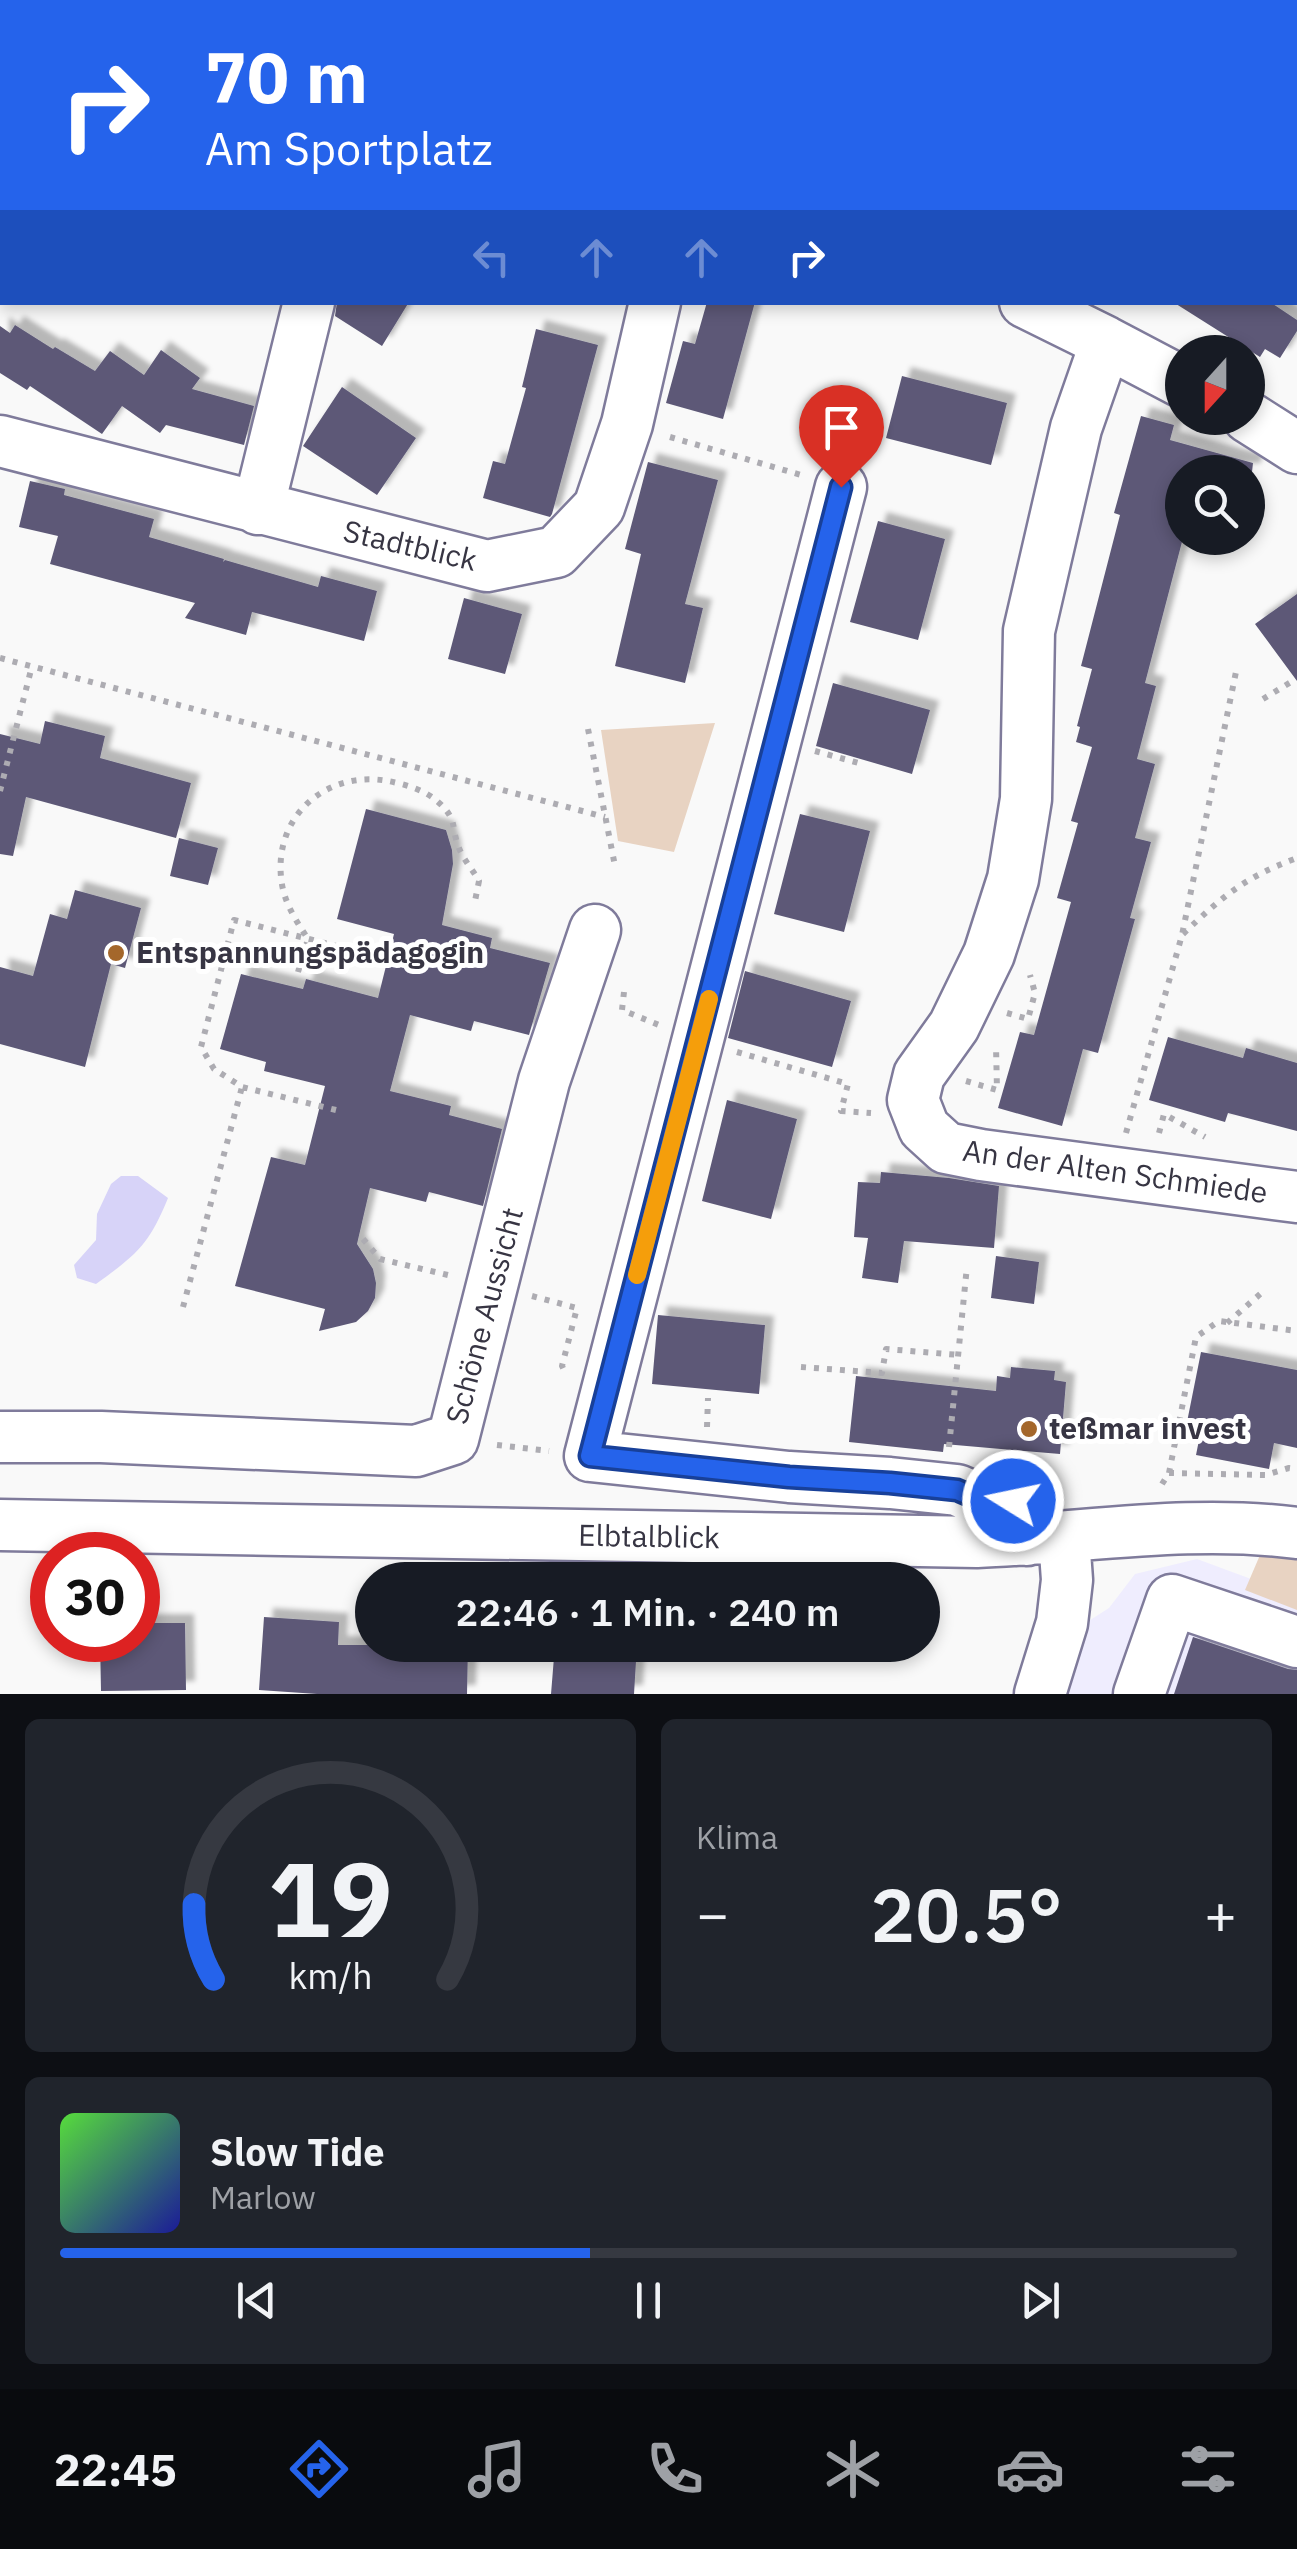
<!DOCTYPE html>
<html lang="de">
<meta charset="utf-8">
<style>
body{margin:0;font-family:"IBM Plex Sans",sans-serif;background:#20242c;color:#f1f3f6;height:100vh;display:flex;flex-direction:column;font-size:38px;white-space:nowrap}
*{box-sizing:border-box;margin:0}
p{font-size:32px;color:#9ea1a6}
.icon{flex:none;width:55px;height:55px;fill:none;stroke:currentColor;stroke-width:2;stroke-linecap:round;stroke-linejoin:round}
.map{position:relative;height:1694px;overflow:hidden}
.details{display:flex;flex-direction:column;gap:25px;padding:25px;background:#0d0f14;flex:1}
.details>*{flex:none}
.hud{position:absolute;left:0px;top:0px;width:1298px;height:305px;box-shadow:0 5px 15px #0003;background:#2563eb;color:#fff;overflow:hidden}
.needle{width:65px;rotate:201deg}
.controls{position:absolute;left:1165px;top:335px;display:grid;gap:20px}
.controls a{display:grid;place-items:center;width:100px;height:100px;border-radius:50%;background:#171b24;box-shadow:0 5px 15px #0003;font-size:50px}
.speed{position:absolute;left:30px;top:1532px;display:flex;gap:20px;font-size:50px;font-weight:700;text-align:center}
.speed>*{display:grid;place-content:center;width:130px;height:130px;border-radius:50%;background:#171b24;box-shadow:0 5px 15px #0003;line-height:1}
.speed .limit{border:15px solid #d22;background:#fff;color:#111}
.pin{position:absolute;display:grid;place-items:center;width:85px;height:85px;color:#fff;margin:-102px -42px;border-radius:50% 50% 50% 0;rotate:-45deg;box-shadow:0 0 10px #0007}
.pin .icon{rotate:45deg}
.me{position:absolute;width:110px;margin:-55px;rotate:280deg;stroke-linejoin:round;filter:drop-shadow(0 0 8px #0008)}
.turn{display:flex;align-items:center;gap:35px;height:210px;padding:0 40px;font-size:45px}
.turn .icon{width:130px;height:130px;stroke-width:2.5}
.turn b{display:block;font-size:70px;line-height:85px}
.lanes{display:flex;align-items:center;height:95px;padding:0 40px;background:#0003;justify-content:center;gap:50px;direction:ltr}
.lanes .off{opacity:.35}
.big{font-size:75px;font-weight:600;line-height:1.1}
.details .widget{flex:1;display:flex;flex-direction:column;justify-content:center;gap:15px;min-width:0;padding:0 35px;border-radius:15px;background:#20242c}
.details .dial{align-items:center;gap:0}
.dial svg{height:260px;overflow:visible;fill:none;stroke:#363941;stroke-width:7;stroke-linecap:round;text-anchor:middle}
.dial text{fill:#f1f3f6;stroke:none}
.song{display:flex;align-items:center;gap:30px}
.cover{width:120px;height:120px;border-radius:15px;background:linear-gradient(135deg,hsl(110 70% 55%),hsl(240 70% 35%))}
.played{height:10px;border-radius:5px;background:linear-gradient(90deg,#2563eb 45%,#363941 45%)}
.keys{display:flex;justify-content:space-around;direction:ltr}
.heat{display:flex;justify-content:space-between;align-items:center;font-size:55px;direction:ltr}
.details .tiles{flex:1;display:grid;gap:25px;grid-template-columns:1fr 1fr}
.widget:last-child{grid-column:span 2}
.trip{position:absolute;left:355px;top:1562px;width:585px;height:100px;border-radius:50px;background:#171b24;box-shadow:0 5px 15px #0003;font-weight:600;line-height:100px;text-align:center}
.tabs{display:flex;height:160px;justify-content:space-around;align-items:center;background:#090b0e;color:#9ea1a6}
.tabs .icon{width:70px;height:70px}
.tabs .active{color:#2563eb}
.tabs b{font-size:45px;color:#f1f3f6}
.map>svg:first-child{display:block}
.built{fill:#efedfe}
.green{fill:#e8d3c2}
.water{fill:#d7d3f8}
.building{fill:#5d5977;filter:url(#shadow)}
.lines{fill:none;stroke-linecap:round;stroke-linejoin:round}
.minor-casing{stroke:#7f7b9b;stroke-width:55}
.path{stroke:#adacb2;stroke-width:6;stroke-dasharray:5 8;stroke-linecap:butt}
.minor{stroke:#fff;stroke-width:50}
.route-casing{stroke:#184099;stroke-width:25}
.route{stroke:#2563eb;stroke-width:18}
.slow{stroke:#f59e0b;stroke-width:18}
.poi-dot{fill:#a4672b;stroke:#fff;stroke-width:4}
.labels{text-anchor:middle;stroke-width:10;stroke-linejoin:round;paint-order:stroke}
.street-label{font-size:30px;fill:#373543;stroke:#fff}
.poi-label{font-size:30px;font-weight:bold;fill:#373543;stroke:#fff;text-anchor:start}
</style>
<div class="map">
<svg width="1297" height="1694" viewBox="0 0 1297 1694">
<defs>
<filter id="shadow"><feDropShadow dx="9" dy="-9" stdDeviation="2.5" flood-color="#0004"/></filter>
</defs>
<rect width="100%" height="100%" fill="#f9f9f9"/>
<path class="built" d="M 1197,1559 L 1297,1596 L 1297,1694 L 1061,1694 L 1084,1624 L 1109,1608 L 1135,1574 Z"/>
<path class="green" d="M 715,723 L 674,852 L 618,841 L 601,730 Z
M 1263,1548 L 1297,1552 L 1297,1610 L 1245,1590 Z"/>
<path class="water" d="M 121,1176 L 138,1176 L 168,1198 C 149,1245 136,1255 96,1284 L 77,1278 L 74,1265 L 96,1240 L 97,1214 L 111,1184 Z"/>
<path class="building" d="M 337,302 L 409,302 L 382,346 L 335,316 Z
M 707,302 L 755,302 L 723,419 L 666,403 L 683,341 L 695,344 Z
M 1173,302 L 1270,302 L 1297,320 L 1297,331 L 1280,358 L 1265,349 L 1260,357 Z
M 15,325 L 53,349 L 55,347 L 95,371 L 110,351 L 144,375 L 161,350 L 200,378 L 192,389 L 254,406 L 244,445 L 166,425 L 160,433 L 122,406 L 102,434 L 30,386 L 27,390 L 0,373 L 0,326 L 10,333 Z
M 536,329 L 598,345 L 552,514 L 550,517 L 483,498 L 493,461 L 505,464 L 526,388 L 522,387 Z
M 902,376 L 1007,403 L 991,465 L 886,438 Z
M 342,387 L 416,438 L 377,495 L 303,446 Z
M 1141,416 L 1174,425 L 1170,440 L 1253,463 L 1252,472 L 1182,472 L 1183,538 L 1145,683 L 1156,686 L 1137,759 L 1155,764 L 1135,838 L 1151,842 L 1130,918 L 1135,919 L 1098,1053 L 1083,1049 L 1062,1126 L 998,1108 L 1020,1032 L 1034,1035 L 1071,902 L 1057,898 L 1078,823 L 1071,821 L 1092,747 L 1076,742 L 1080,727 L 1077,726 L 1092,669 L 1081,666 L 1120,515 L 1114,513 Z
M 648,462 L 718,480 L 685,604 L 703,608 L 685,683 L 615,666 L 641,554 L 625,549 Z
M 30,481 L 65,489 L 64,495 L 154,519 L 149,537 L 224,559 L 223,562 L 225,560 L 318,587 L 321,576 L 377,591 L 364,641 L 252,612 L 246,635 L 185,618 L 195,603 L 50,564 L 58,536 L 19,527 Z
M 878,521 L 945,539 L 918,640 L 850,622 Z
M 1297,594 L 1297,681 L 1255,624 Z
M 464,598 L 522,614 L 505,674 L 448,659 Z
M 833,683 L 930,710 L 912,774 L 816,746 Z
M 45,721 L 105,736 L 100,758 L 191,783 L 176,838 L 26,797 L 13,856 L 0,854 L 0,734 L 40,744 Z
M 366,809 L 446,830 L 452,850 L 453,864 L 442,925 L 492,938 L 490,948 L 550,963 L 529,1035 L 474,1021 L 471,1031 L 410,1015 L 390,1091 L 451,1106 L 449,1115 L 502,1129 L 483,1206 L 429,1192 L 426,1202 L 370,1188 L 357,1244 L 373,1269 L 376,1283 L 375,1298 L 368,1311 L 356,1322 L 319,1331 L 325,1309 L 235,1286 L 271,1157 L 305,1165 L 325,1086 L 264,1071 L 266,1062 L 220,1049 L 241,974 L 303,989 L 306,979 L 378,998 L 394,934 L 337,919 Z
M 800,814 L 870,831 L 844,932 L 774,914 Z
M 179,838 L 218,848 L 208,885 L 170,876 Z
M 75,890 L 141,908 L 125,968 L 111,964 L 85,1067 L 0,1044 L 0,967 L 33,976 L 50,914 L 67,919 Z
M 745,971 L 851,1001 L 832,1067 L 728,1038 Z
M 1168,1037 L 1243,1058 L 1246,1048 L 1297,1063 L 1297,1131 L 1228,1113 L 1225,1122 L 1149,1100 Z
M 727,1100 L 797,1119 L 771,1219 L 702,1201 Z
M 881,1172 L 949,1178 L 999,1186 L 994,1248 L 904,1241 L 898,1283 L 862,1278 L 868,1238 L 854,1237 L 858,1182 L 880,1183 Z
M 996,1256 L 1039,1262 L 1034,1304 L 991,1298 Z
M 658,1315 L 765,1325 L 759,1394 L 652,1384 Z
M 1201,1352 L 1297,1370 L 1297,1448 L 1274,1443 L 1269,1469 L 1196,1455 L 1201,1430 L 1186,1427 Z
M 1011,1367 L 1055,1371 L 1054,1380 L 1066,1382 L 1060,1454 L 944,1444 L 943,1452 L 849,1442 L 856,1376 L 996,1391 L 997,1376 L 1010,1378 Z
M 264,1617 L 339,1622 L 338,1645 L 468,1645 L 467,1694 L 317,1694 L 259,1690 Z
M 138,1623 L 185,1623 L 186,1690 L 101,1691 L 100,1640 L 138,1640 Z
M 1193,1637 L 1288,1669 L 1297,1670 L 1297,1694 L 1174,1694 Z
M 555,1645 L 637,1645 L 634,1694 L 551,1694 Z"/>
<g class="lines">
<defs>
<path id="minor" d="M 394,0 L 399,2
M 0,70 L 2,67
M 1025,302 L 1106,342 L 1182,382
M 1106,342 L 1076,428 L 1029,631 L 1026,799 L 1013,879 L 989,954 L 954,1026 L 919,1075 L 913,1100 L 924,1128 L 946,1148 L 981,1155 L 1297,1197
M 1248,417 L 1297,448
M 0,441 L 487,566 L 556,552 L 599,507 L 627,424 L 655,302
M 841,487 L 590,1456 L 789,1477 L 890,1483 L 957,1490 L 978,1499 L 1013,1501 L 1027,1540
M 258,509 L 309,302
M 0,1437 L 101,1437 L 416,1451 L 453,1439 L 544,1081 L 595,930
M 0,1525 L 977,1542 C 1083,1538 1191,1519 1297,1533
M 1040,1694 L 1062,1623 L 1067,1580 L 1064,1538
M 1139,1694 L 1172,1600 L 1297,1642"/>
</defs>
<use href="#minor" class="minor-casing"/>
<path class="path" d="M 670,437 L 801,475
M 0,658 L 605,817
M 1263,699 L 1296,679
M 588,729 L 615,866
M 815,751 L 862,764
M 0,791 L 32,666
M 1183,934 C 1223,896 1245,877 1297,858
M 298,972 L 308,939 C 295,919 283,901 281,877 C 275,814 328,770 388,781 C 404,784 425,790 437,801 C 459,820 450,826 459,848 C 463,859 473,870 479,881 L 475,901
M 624,992 L 622,1010 L 659,1025
M 1007,1013 L 1028,1019 L 1035,993 L 1030,975
M 737,1052 L 848,1084 L 841,1111 L 871,1113
M 966,1081 L 997,1090 L 996,1046
M 336,1110 L 242,1087 L 214,1069 L 201,1047 L 234,920 L 380,957
M 1126,1133 L 1182,935 L 1237,667
M 1159,1133 L 1164,1114 L 1205,1137
M 363,1239 L 380,1259 L 452,1276
M 532,1296 L 577,1308 L 562,1366 L 565,1372
M 183,1307 L 242,1087
M 1227,1323 L 1266,1289
M 801,1367 L 882,1373 L 886,1349 L 959,1355
M 707,1427 L 708,1398
M 497,1445 L 549,1451
M 949,1447 L 967,1266
M 1169,1473 L 1265,1475 L 1289,1468 L 1297,1469
M 1162,1484 L 1169,1473 L 1196,1337 L 1219,1321 L 1297,1331"/>
<use href="#minor" class="minor"/>
</g>
<g class="lines">
<defs>
<path id="route" d="M 841,487 L 590,1456 L 789,1477 L 890,1483 L 957,1490 L 978,1499 L 1013,1501"/>
</defs>
<use href="#route" class="route-casing"/>
<use href="#route" class="route"/>
<path class="slow" d="M 637,1275 L 709,999"/>
</g>
<g class="poi-dot">
<circle cx="116" cy="953" r="10"/>
<circle cx="1029" cy="1429" r="10"/>
</g>
<g class="labels">
<g class="street-label">
<text transform="translate(410 546) rotate(13)" y="10">Stadtblick</text>
<text transform="translate(1115 1172) rotate(8)" y="10">An der Alten Schmiede</text>
<text transform="translate(485 1316) rotate(-75)" y="10">Schöne Aussicht</text>
<text transform="translate(649 1537) rotate(1)" y="10">Elbtalblick</text>
</g>
<g class="poi-label">
<text x="136" y="963">Entspannungspädagogin</text>
<text x="1049" y="1439">teßmar invest</text>
</g>
</g>
</svg>
<div class="controls">
<a><svg class="needle" viewBox="-14 -14 28 28"><path d="M0-13l5 13h-10z" fill="#e53935"/><path d="M0 13l5-13h-10z" fill="#9ea1a6"/></svg></a>
<a><svg class="icon" aria-label="search" viewBox="0 0 24 24"><circle cx="10" cy="10" r="6"/><path d="M15 15l6 6"/></svg></a>
</div>
<div class="speed"><div class="limit">30</div></div>
<div class="pin" style="left:841px;top:487px;background:#d93025"><svg class="icon" aria-label="arrive" viewBox="0 0 24 24"><path d="M6 21V4h12l-3 4 3 4H6"/></svg></div>
<svg class="me" style="left:1013px;top:1501px" viewBox="-20 -20 40 40"><circle r="17" fill="#2563eb" stroke="#fff" stroke-width="3"/><path d="M0-11L8 9 0 5-8 9z" fill="#fff"/></svg>
<div class="trip">22:46 · 1 Min. · 240 m</div>
<div class="hud">
<div class="turn"><svg class="icon" aria-label="right" viewBox="0 0 24 24"><path d="M7 20v-9h11M14 6l5 5-5 5"/></svg><div><b>70 m</b>Am Sportplatz</div></div>
<div class="lanes"><svg class="icon off" aria-label="left" viewBox="0 0 24 24"><path d="M17 20v-9H6M10 6l-5 5 5 5"/></svg><svg class="icon off" aria-label="ahead" viewBox="0 0 24 24"><path d="M12 20V5M6 11l6-6 6 6"/></svg><svg class="icon off" aria-label="ahead" viewBox="0 0 24 24"><path d="M12 20V5M6 11l6-6 6 6"/></svg><svg class="icon" aria-label="right" viewBox="0 0 24 24"><path d="M7 20v-9h11M14 6l5 5-5 5"/></svg></div>
</div>
</div>
<section class="details">
<div class="tiles">
<div class="widget dial"><svg viewBox="0 0 100 80">
<path d="M14 69A42 42 0 1 1 86 69"/>
<path d="M14 69A42 42 0 0 1 8 46" stroke="#2563eb"/>
<text x="50" y="56" font-size="32" font-weight="700">19</text>
<text x="50" y="72" font-size="11">km/h</text>
</svg></div>
<div class="widget"><p>Klima</p>
<div class="heat"><a>−</a><b class="big">20.5°</b><a>+</a></div>
</div>
<div class="widget">
<div class="song"><i class="cover"></i><div><b>Slow Tide</b><p>Marlow</p></div></div>
<div class="played"></div>
<div class="keys"><svg class="icon" aria-label="previous" viewBox="0 0 24 24"><path d="M18 5L8 12l10 7zM5 5v14"/></svg><svg class="icon" aria-label="pause" viewBox="0 0 24 24"><path d="M8 5v14M16 5v14"/></svg><svg class="icon" aria-label="next" viewBox="0 0 24 24"><path d="M6 5l10 7-10 7zM19 5v14"/></svg></div>
</div>
</div>
</section>
<nav class="tabs">
<b>22:45</b>
<svg class="icon active" aria-label="directions" viewBox="0 0 24 24"><path d="M12 3l9 9-9 9-9-9zM9 14v-3h6M13 9l2 2-2 2"/></svg>
<svg class="icon" aria-label="music" viewBox="0 0 24 24"><path d="M9 18V5l10-2v13"/><circle cx="6" cy="18" r="3"/><circle cx="16" cy="16" r="3"/></svg>
<svg class="icon" aria-label="phone" viewBox="0 0 24 24"><path d="M5 4h4l2 5-3 2q2 4 5 5l2-3 5 2v4C11 20 4 13 5 4z"/></svg>
<svg class="icon" aria-label="climate" viewBox="0 0 24 24"><path d="M12 3v18M4 7l16 10M4 17L20 7"/></svg>
<svg class="icon" aria-label="car" viewBox="0 0 24 24"><path d="M5 17H2v-5l4-1 3-4h7l3 4 3 1v5h-3M9 17h6M6 11h13"/><circle cx="7" cy="17" r="2"/><circle cx="17" cy="17" r="2"/></svg>
<svg class="icon" aria-label="filters" viewBox="0 0 24 24"><path d="M4 7h16M4 17h16"/><circle cx="9" cy="7" r="2"/><circle cx="15" cy="17" r="2"/></svg>
</nav>
